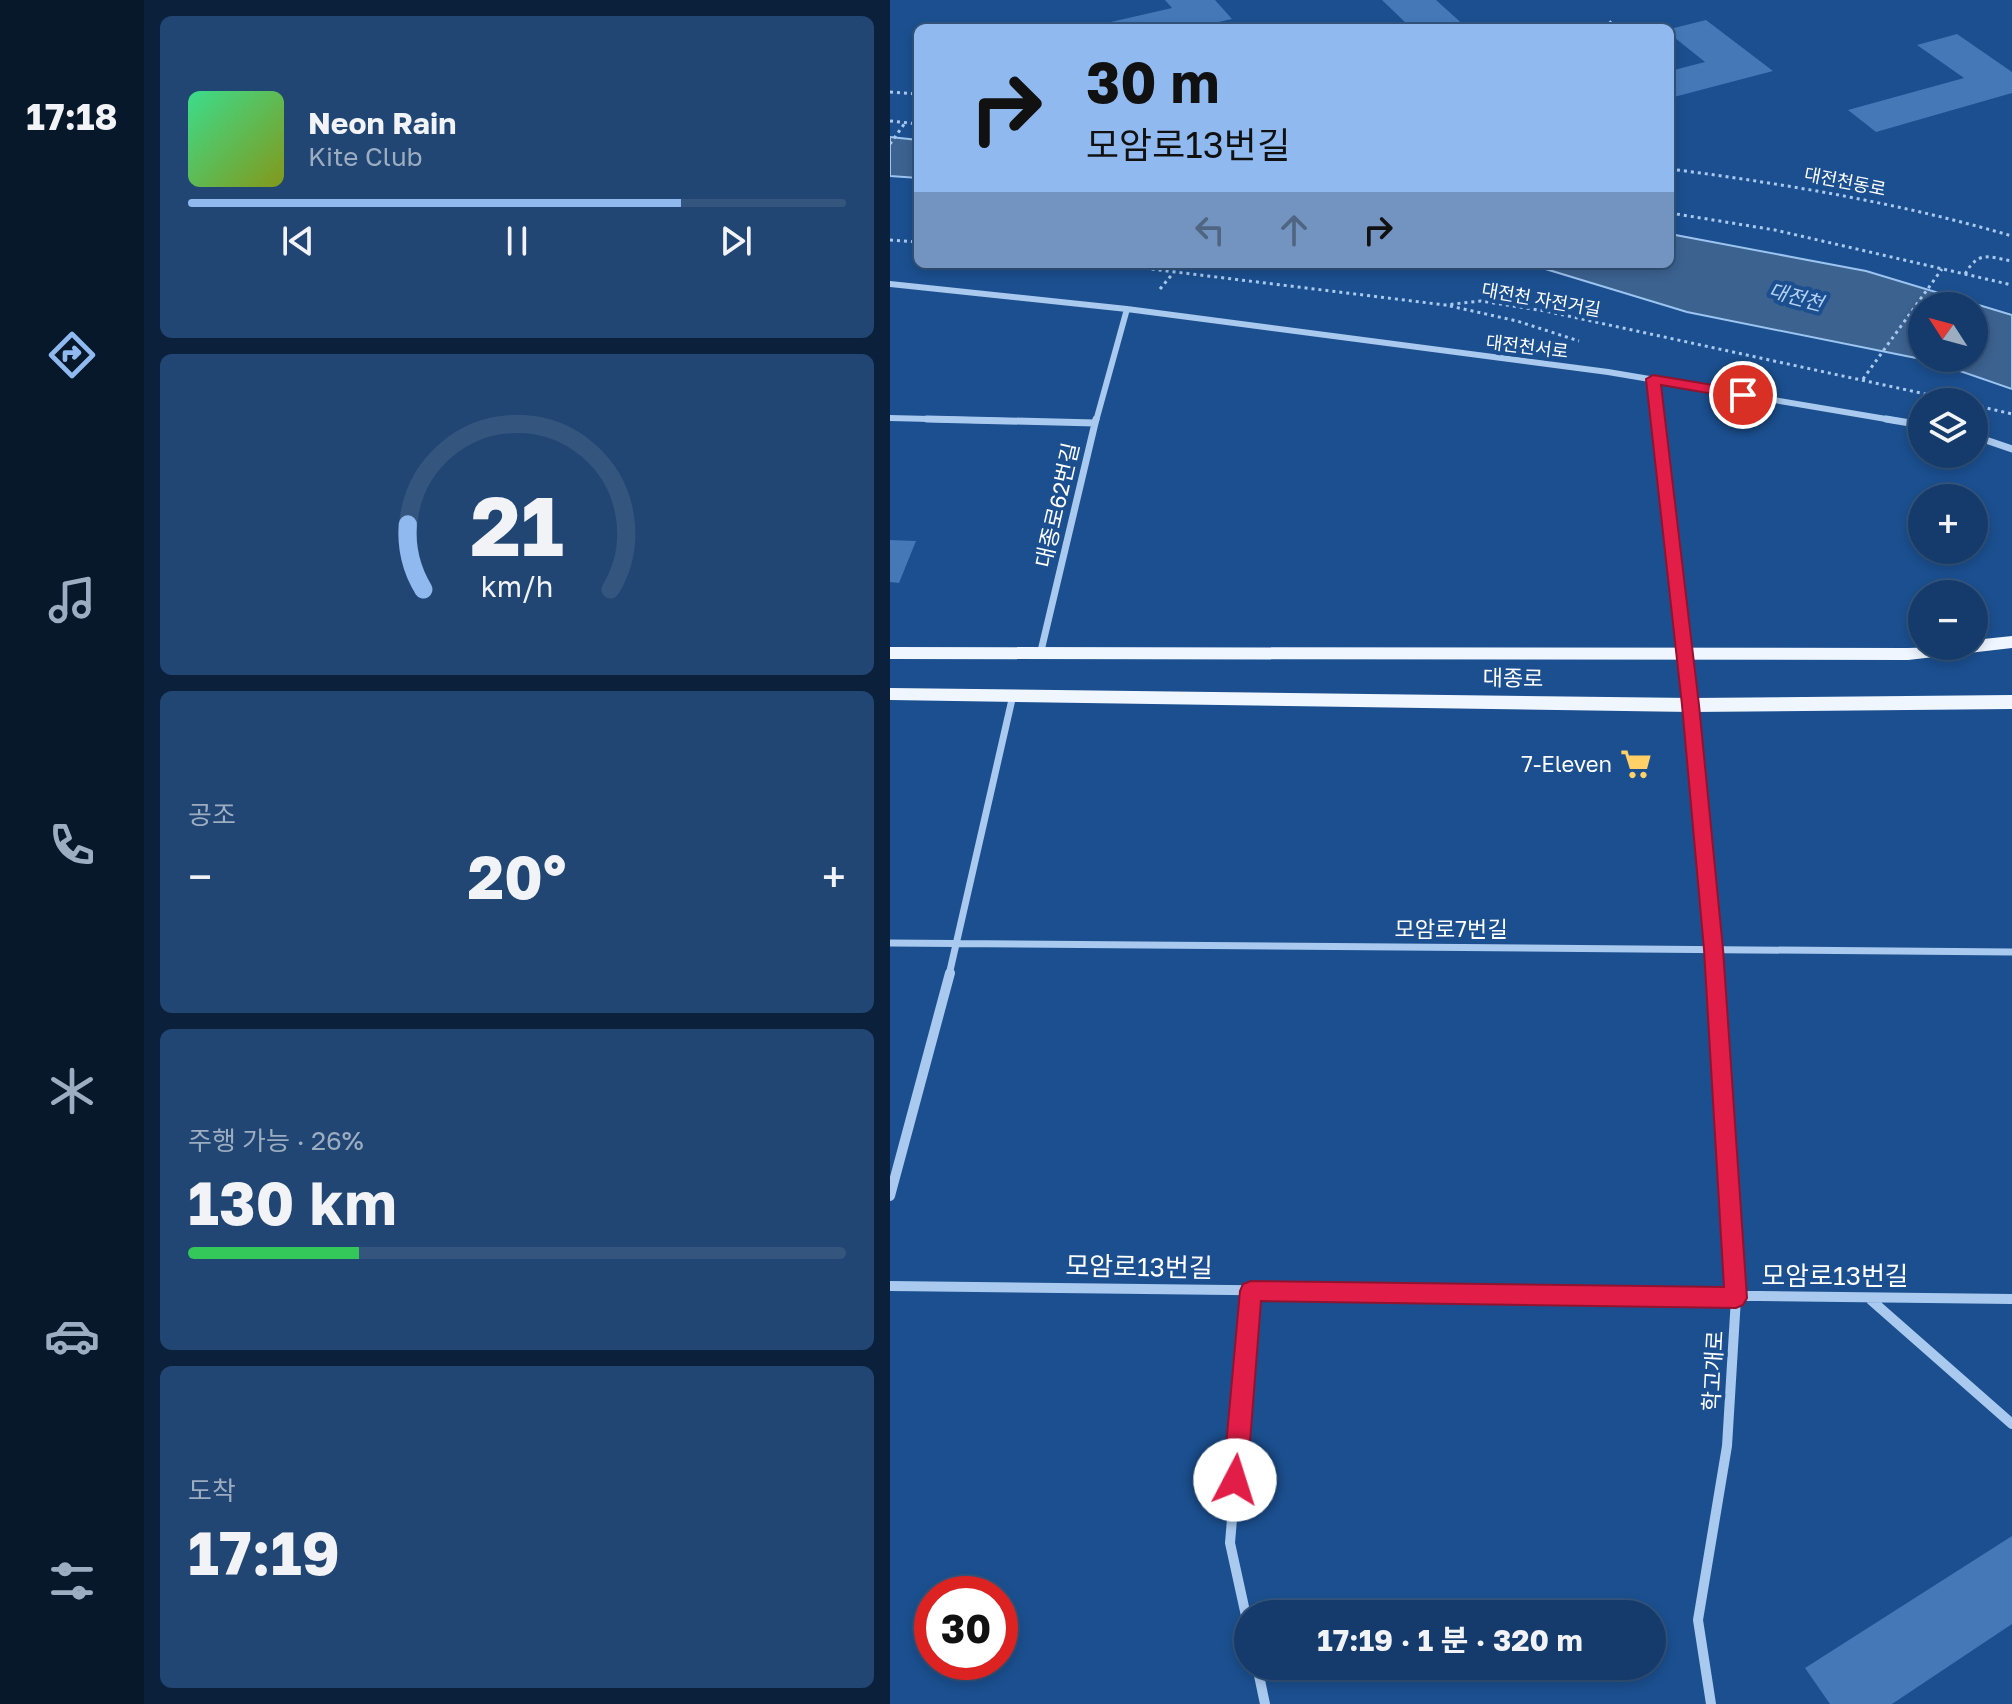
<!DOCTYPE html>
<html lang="ko">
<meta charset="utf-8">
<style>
body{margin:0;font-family:"Golos Text","Noto Sans KR",sans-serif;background:#214673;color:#f1f3f6;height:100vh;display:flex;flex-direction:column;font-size:30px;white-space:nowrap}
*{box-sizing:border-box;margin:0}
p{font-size:26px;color:#9dadc1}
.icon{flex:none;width:44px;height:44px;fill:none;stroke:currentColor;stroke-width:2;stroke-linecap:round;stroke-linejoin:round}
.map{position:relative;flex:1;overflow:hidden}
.side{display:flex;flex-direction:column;gap:16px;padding:16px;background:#0b203b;width:746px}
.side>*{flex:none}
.banner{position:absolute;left:24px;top:24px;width:760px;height:244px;border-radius:12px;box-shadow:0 4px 12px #0003,0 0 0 2px #33557e;background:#90b9f0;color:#111;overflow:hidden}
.needle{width:52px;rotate:306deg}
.controls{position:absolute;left:1018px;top:292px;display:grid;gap:16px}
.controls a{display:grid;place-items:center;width:80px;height:80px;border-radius:50%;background:#143b6b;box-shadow:0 4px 12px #0003,0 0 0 2px #33557e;font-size:40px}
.speed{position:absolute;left:24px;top:1576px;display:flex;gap:16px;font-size:40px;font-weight:700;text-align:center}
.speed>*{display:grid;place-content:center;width:104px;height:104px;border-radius:50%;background:#143b6b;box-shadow:0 4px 12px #0003,0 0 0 2px #33557e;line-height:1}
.speed .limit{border:12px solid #d22;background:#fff;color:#111}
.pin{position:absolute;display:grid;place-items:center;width:68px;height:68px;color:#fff;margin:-34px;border:4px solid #fff;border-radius:50%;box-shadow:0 2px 8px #0007}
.me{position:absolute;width:88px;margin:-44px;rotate:5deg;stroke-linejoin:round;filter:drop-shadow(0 0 6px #0008)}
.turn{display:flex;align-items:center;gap:28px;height:168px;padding:0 40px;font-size:36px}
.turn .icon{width:104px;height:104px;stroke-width:2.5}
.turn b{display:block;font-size:56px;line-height:68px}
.lanes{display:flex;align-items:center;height:76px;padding:0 40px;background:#0003;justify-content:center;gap:40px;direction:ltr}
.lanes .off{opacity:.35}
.big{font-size:60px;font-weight:700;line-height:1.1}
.side .widget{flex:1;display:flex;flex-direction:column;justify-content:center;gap:12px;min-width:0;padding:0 28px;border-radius:12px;background:#214673}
.side .dial{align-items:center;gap:0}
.dial svg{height:208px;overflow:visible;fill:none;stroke:#33557e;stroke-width:7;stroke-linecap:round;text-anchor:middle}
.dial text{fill:#f1f3f6;stroke:none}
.song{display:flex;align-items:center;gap:24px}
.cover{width:96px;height:96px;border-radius:12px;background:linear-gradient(135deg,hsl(150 70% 55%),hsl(70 70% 35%))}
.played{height:8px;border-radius:4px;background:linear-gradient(90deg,#90b9f0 75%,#33557e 75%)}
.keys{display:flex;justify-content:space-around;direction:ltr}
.heat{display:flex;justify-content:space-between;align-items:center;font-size:44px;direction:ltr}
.charge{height:12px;border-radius:6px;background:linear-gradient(90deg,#34c759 26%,#33557e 0)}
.trip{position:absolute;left:344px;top:1600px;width:432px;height:80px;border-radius:40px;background:#143b6b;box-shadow:0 4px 12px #0003,0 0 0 2px #33557e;font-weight:700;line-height:80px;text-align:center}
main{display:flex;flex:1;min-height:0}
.menu{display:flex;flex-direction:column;width:144px;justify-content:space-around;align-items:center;background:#08182b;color:#9dadc1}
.menu .icon{width:56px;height:56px}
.menu .active{color:#90b9f0}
.menu b{font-size:36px;color:#f1f3f6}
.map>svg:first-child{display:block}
.water{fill:#3c6290;stroke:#9cc4f0;stroke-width:2;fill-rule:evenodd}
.building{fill:#4478b7}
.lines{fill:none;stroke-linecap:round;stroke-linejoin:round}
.path{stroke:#a9c9ee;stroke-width:3;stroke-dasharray:3 4;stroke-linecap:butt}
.street-far2{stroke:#a9c9ee;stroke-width:6}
.street-far1{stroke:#a9c9ee;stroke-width:7}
.street{stroke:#a9c9ee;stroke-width:10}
.primary{fill:#f0f6ff;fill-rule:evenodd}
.route{fill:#e11d48;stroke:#92132f;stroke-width:2}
.labels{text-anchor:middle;stroke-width:8;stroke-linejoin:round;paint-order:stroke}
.far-street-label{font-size:18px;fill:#fff;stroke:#1b4f8f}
.far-water-label{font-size:20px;font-style:italic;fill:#b5d3f5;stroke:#1b4f8f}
.street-label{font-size:22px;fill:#fff;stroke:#1b4f8f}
.poi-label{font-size:22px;fill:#fff;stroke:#1b4f8f;text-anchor:end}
.near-street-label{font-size:26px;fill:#fff;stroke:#1b4f8f}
</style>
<main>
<nav class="menu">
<b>17:18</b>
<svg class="icon active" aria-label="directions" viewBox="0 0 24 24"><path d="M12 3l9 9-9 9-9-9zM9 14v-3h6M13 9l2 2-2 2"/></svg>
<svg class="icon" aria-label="music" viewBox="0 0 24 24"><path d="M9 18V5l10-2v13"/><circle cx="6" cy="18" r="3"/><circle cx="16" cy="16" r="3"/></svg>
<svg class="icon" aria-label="phone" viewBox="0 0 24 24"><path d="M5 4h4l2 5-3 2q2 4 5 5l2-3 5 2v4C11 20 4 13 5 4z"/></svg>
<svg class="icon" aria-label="climate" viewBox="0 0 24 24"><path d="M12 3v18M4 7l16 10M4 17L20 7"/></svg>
<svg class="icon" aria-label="car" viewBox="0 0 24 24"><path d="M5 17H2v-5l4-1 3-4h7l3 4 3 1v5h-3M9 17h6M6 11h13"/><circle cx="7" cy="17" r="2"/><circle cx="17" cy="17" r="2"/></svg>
<svg class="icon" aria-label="filters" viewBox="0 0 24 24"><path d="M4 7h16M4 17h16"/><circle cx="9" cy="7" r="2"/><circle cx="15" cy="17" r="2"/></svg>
</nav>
<section class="side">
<div class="widget">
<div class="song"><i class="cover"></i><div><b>Neon Rain</b><p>Kite Club</p></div></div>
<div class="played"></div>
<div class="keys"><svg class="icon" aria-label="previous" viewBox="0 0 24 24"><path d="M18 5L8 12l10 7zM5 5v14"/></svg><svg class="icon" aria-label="pause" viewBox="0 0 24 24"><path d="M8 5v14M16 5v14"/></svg><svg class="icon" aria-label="next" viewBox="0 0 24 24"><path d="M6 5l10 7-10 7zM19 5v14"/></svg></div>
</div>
<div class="widget dial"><svg viewBox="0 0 100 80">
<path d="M14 69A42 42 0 1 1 86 69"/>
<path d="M14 69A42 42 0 0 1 8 44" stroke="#90b9f0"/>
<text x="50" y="56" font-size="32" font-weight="700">21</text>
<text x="50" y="72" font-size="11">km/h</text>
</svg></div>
<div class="widget"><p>공조</p>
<div class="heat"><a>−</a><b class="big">20°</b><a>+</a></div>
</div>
<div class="widget"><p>주행 가능 · 26%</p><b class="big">130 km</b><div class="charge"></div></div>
<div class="widget"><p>도착</p><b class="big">17:19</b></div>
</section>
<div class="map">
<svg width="1122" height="1704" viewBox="0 0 1122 1704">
<rect width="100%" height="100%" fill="#1b4f8f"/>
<path class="water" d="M 0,137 L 28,140 L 28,178 L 0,176 Z
M 780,234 L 976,271 L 1122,315 L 1122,389 L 1041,361 L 797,312 L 639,264 L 780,264 ZM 1032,306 L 1084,306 L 1084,358 L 1032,358 Z"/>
<path class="building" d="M 275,0 L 325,0 L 342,19 L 302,28 L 216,28 L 212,24 L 282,8 Z
M 492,0 L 546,0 L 577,28 L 509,28 L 518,25 Z
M 816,20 L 883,71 L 780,98 L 780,71 L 815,62 L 780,34 L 780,29 Z
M 1067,34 L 1122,72 L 1122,93 L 986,132 L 958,110 L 1074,78 L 1027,45 Z
M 0,540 L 26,541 L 9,583 L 0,582 Z
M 1122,1536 L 1122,1624 L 1002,1704 L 940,1704 L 915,1668 Z"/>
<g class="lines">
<path class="path" d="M 714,28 L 723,20
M 0,92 L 28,94
M 0,121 L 28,124
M 0,144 L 15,123
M 780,169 C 896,184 1010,203 1122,236
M 780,213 L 885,230 L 1122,285
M 0,240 L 28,242
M 220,264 L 555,305 L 591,301 L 655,311 L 1072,402
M 1075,274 C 1089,250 1098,257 1122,261
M 270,289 L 284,272
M 560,306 L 627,321 L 689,341
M 973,379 L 1052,269
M 1084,405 L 1122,414"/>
<path class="street-far2" d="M 0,284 L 237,309 L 718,372 L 1008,421
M 763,379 L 768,421
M 0,418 L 119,421
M 206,421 L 237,309"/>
<path class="street-far1" d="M 37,419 L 205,423
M 768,419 L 801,705 L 826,975
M 996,419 L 1032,425
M 1084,436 L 1122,449
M 150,655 L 206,419
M 0,943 L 1122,952
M 59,975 L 123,695"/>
<path class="street" d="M 0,1196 L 60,973
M 0,1286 L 1122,1299
M 981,1300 L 1122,1424
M 358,1625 L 340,1543 L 361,1291
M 367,1666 L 375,1704
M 821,1704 L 808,1620 L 837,1446 L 846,1298 L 825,973"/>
<path class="primary" d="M 1122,636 L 1122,648 L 1018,660 L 0,659 L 0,647 L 1018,648 L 1084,646 L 1084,640 Z
M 0,688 L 801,698 L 1122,695 L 1122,709 L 801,712 L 0,700 Z"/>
</g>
<path class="route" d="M 763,375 L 853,390 L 860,395 L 853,399 L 771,385 L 809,705 L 833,949 L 857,1298 L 853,1305 L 846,1308 L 371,1301 L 357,1480 L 353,1488 L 345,1491 L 337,1488 L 333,1480 L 350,1291 L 353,1284 L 361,1281 L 834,1287 L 814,949 L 792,705 L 756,379 Z"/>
<defs>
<symbol id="supermarket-bare" viewBox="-9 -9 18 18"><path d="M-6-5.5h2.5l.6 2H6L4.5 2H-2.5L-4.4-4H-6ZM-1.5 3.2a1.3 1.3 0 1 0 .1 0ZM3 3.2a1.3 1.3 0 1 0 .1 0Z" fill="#ffd166" stroke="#1b4f8f" stroke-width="2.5" paint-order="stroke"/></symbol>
</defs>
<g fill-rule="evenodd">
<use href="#supermarket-bare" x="724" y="742" width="44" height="44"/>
</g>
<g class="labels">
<g class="far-street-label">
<text transform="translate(955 182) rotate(11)" y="6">대전천동로</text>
<text transform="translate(651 300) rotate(10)" y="6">대전천 자전거길</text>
<text transform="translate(637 347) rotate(7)" y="6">대전천서로</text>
</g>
<g class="far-water-label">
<text transform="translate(906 297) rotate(15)" y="7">대전천</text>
</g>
<g class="street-label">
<text transform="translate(167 505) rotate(-77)" y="8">대종로62번길</text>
<text transform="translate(623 678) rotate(1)" y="8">대종로</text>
<text x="561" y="937">모암로7번길</text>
<text transform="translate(823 1371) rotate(-87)" y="8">학고개로</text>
</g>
<g class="poi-label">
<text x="722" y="772">7-Eleven</text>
</g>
<g class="near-street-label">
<text transform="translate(249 1267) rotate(1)" y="9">모암로13번길</text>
<text x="945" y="1285">모암로13번길</text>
</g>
</g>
</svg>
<div class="controls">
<a><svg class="needle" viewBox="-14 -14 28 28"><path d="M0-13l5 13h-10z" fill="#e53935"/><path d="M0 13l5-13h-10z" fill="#9dadc1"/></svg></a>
<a><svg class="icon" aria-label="layers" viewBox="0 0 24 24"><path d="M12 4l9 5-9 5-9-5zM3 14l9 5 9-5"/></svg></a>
<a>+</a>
<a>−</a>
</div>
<div class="speed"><div class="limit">30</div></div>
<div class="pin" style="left:853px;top:395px;background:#d93025"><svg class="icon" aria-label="arrive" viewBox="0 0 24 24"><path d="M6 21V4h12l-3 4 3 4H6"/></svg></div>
<svg class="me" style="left:345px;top:1480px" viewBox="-20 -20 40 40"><circle r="19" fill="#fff"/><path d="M0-13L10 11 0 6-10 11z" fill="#e11d48"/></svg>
<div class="trip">17:19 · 1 분 · 320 m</div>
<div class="banner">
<div class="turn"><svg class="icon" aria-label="right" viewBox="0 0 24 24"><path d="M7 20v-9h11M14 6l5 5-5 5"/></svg><div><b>30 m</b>모암로13번길</div></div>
<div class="lanes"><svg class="icon off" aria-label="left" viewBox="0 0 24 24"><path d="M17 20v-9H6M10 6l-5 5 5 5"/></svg><svg class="icon off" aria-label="ahead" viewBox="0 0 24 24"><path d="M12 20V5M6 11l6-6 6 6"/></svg><svg class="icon" aria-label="right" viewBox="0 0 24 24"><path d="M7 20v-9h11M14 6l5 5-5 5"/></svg></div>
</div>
</div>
</main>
